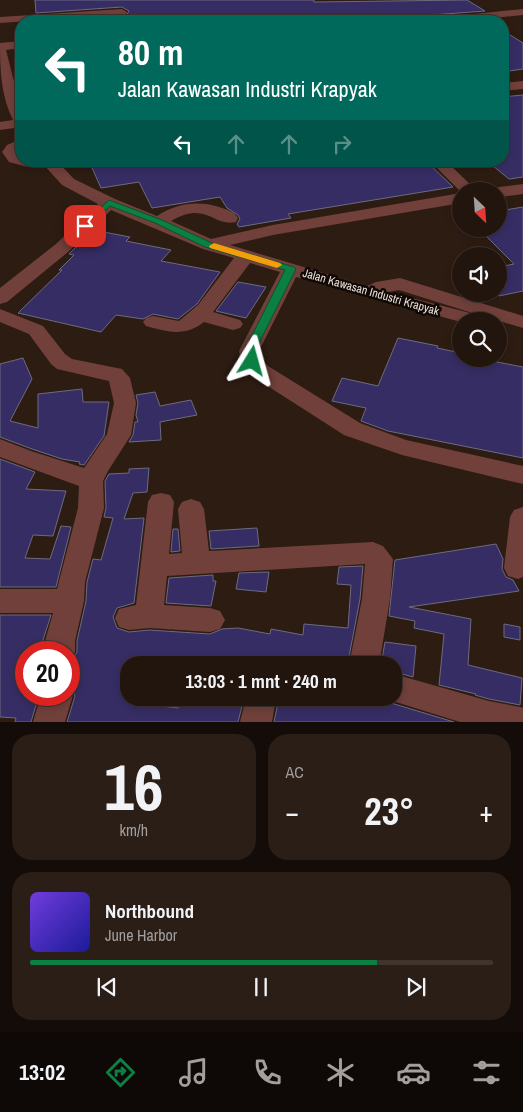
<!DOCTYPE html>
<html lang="id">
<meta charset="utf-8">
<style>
body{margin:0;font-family:"Archivo Narrow",sans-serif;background:#2a1e17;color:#f1f3f6;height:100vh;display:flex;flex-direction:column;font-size:19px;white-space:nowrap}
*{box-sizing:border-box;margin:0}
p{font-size:16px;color:#a29f9e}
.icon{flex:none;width:28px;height:28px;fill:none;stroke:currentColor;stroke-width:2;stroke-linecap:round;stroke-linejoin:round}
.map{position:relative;height:722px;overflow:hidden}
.drawer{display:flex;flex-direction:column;gap:12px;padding:12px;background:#130c08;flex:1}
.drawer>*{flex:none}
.top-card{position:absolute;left:15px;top:15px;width:494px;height:152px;border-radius:20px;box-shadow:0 2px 8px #0003,0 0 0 1px #3f342e;background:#00695c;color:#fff;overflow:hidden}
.needle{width:32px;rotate:155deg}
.tools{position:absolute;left:452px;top:182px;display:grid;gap:10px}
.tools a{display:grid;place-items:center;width:55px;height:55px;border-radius:50%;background:#22150e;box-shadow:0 2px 8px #0003,0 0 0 1px #3f342e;font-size:25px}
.speed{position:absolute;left:15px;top:641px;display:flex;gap:10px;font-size:25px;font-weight:700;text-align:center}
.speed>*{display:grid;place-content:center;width:65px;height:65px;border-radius:50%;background:#22150e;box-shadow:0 2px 8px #0003,0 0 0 1px #3f342e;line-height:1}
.speed .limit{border:8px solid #d22;background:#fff;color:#111}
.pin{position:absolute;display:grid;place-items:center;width:42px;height:42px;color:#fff;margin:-21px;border-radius:10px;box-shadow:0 2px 8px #0006}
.me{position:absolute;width:55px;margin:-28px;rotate:8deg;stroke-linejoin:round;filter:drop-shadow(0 0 4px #0008)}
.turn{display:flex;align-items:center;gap:18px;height:105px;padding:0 20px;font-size:22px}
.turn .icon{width:65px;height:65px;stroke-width:2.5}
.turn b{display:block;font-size:35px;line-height:42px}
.lanes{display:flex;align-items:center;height:48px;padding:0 20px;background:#0003;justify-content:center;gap:25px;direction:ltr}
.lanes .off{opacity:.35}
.big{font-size:38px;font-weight:700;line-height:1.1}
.drawer .card{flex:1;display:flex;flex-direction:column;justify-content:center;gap:8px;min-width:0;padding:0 18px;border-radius:20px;background:#2a1e17}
.drawer .dial{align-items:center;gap:0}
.dial b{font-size:65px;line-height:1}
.song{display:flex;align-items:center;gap:15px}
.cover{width:60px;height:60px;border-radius:8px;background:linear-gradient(135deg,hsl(260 70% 55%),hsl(240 70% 35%))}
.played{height:5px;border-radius:2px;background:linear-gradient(90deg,#0b8043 75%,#3f342e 75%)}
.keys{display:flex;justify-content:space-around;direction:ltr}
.heat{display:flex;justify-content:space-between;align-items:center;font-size:28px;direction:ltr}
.drawer .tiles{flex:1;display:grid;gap:12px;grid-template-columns:1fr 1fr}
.card:last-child{grid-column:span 2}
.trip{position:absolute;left:120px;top:656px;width:282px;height:50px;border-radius:20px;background:#22150e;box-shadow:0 2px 8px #0003,0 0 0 1px #3f342e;font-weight:700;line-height:50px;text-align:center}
.tab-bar{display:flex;height:80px;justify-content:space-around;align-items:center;background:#0e0806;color:#a29f9e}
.tab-bar .icon{width:35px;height:35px}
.tab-bar .selected{color:#0b8043}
.tab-bar b{font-size:22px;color:#f1f3f6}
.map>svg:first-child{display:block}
.building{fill:#362d64;stroke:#6c6b7f}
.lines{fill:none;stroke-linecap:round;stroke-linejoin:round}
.minor{fill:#71403b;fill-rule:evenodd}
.route{fill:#0b8043;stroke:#07532c}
.slow{fill:#f59e0b}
.labels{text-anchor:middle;stroke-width:5;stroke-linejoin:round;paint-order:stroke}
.street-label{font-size:12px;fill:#ece0d9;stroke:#0f0805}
</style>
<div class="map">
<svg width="523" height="722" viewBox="0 0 523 722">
<rect width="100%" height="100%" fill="#2d1c12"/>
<path class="building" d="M 35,0 L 314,0 L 314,2 L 467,0 L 485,11 L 350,21 L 51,21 L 126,16 L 129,11 L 122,7 L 36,13 Z
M 502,30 L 523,43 L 523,69 L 502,72 Z
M 523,95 L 523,177 L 509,179 L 487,161 L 502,161 L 502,97 Z
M 89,161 L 426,161 L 453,187 L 288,214 L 291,218 L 239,227 L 237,224 L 240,219 L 238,215 L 227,208 L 220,197 L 152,208 L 139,182 L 101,188 Z
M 523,207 L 523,291 L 499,296 L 499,267 L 514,264 L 479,229 L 499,229 L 499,211 Z
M 93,230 L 130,237 L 126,241 L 171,250 L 161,261 L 220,272 L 197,304 L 178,319 L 153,314 L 143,319 L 116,315 L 101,332 L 18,313 L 62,270 L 59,270 L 74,255 L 69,254 Z
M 238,282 L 266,287 L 246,318 L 216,311 Z
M 398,338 L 438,346 L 437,348 L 461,353 L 461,359 L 481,359 L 523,367 L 523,458 L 388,431 L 361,421 L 366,408 L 332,401 L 342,378 L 378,386 Z
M 23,358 L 32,379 L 10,421 L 38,428 L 38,394 L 82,389 L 83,402 L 109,402 L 104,436 L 84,465 L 79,464 L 80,462 L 62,459 L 32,449 L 0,437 L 0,364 Z
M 155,392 L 160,406 L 191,400 L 197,415 L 160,422 L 161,440 L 129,442 L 133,435 L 135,422 L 138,422 L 136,415 L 138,403 L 136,395 Z
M 0,459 L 35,472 L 26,489 L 66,491 L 53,536 L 33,535 L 25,558 L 50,559 L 61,526 L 71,527 L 56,587 L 0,587 Z
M 149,468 L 147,492 L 133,493 L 124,519 L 144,518 L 134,603 L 117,608 L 113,617 L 117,628 L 129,632 L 149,630 L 210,634 L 222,629 L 238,628 L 270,634 L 271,629 L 303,635 L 304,624 L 348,628 L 351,585 L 337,584 L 339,567 L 363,566 L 360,599 L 348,662 L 332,661 L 332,665 L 291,662 L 291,665 L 209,665 L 188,664 L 188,661 L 147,662 L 147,665 L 129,665 L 129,698 L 154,698 L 153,705 L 178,708 L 180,698 L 244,698 L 238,722 L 67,722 L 75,696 L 69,685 L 69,664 L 77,652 L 77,641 L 86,601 L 87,582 L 93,559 L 101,560 L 113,518 L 104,517 L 106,508 L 105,481 L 109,474 L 129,473 L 129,469 Z
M 257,528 L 259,546 L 211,549 L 209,531 Z
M 173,529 L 178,529 L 180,551 L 171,552 Z
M 496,544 L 503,559 L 502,569 L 506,577 L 513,580 L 519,591 L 409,607 L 471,619 L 468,665 L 522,678 L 520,705 L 489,699 L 475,695 L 476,694 L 439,685 L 444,634 L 414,628 L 415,621 L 389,616 L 395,560 Z
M 269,572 L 266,592 L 236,589 L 239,573 Z
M 213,575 L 213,581 L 216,581 L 211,606 L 166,603 L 169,578 Z
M 0,615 L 51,615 L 43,640 L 43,652 L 26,652 L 26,695 L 39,695 L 31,722 L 15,722 L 16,718 L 0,717 Z
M 504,624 L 520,627 L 520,640 L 504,637 Z
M 385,642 L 416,646 L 413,677 L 395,672 L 396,665 L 381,665 Z
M 279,698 L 355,698 L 355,704 L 387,706 L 388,702 L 391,703 L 454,722 L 274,722 Z"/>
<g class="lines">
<path class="minor" d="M 122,9 L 127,12 L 126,14 L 0,23 L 0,17 Z
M 523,9 L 523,15 L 465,21 L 430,21 L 436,18 Z
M 21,41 L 21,48 L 6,50 L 21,109 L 21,127 L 0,130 L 0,122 L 13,120 C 1,96 0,70 0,43 Z
M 523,81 L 523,89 L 502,91 L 502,83 Z
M 21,139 L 21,149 L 17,152 L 21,156 L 21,161 L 57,161 L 74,179 L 115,199 L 157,216 C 177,203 199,200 222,208 C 228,210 235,212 238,218 L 236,222 C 213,227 206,200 171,221 L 211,239 L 273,225 L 461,193 L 461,203 L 273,235 L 230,245 L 367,286 L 376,282 L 400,278 L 523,316 L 523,328 L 486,317 L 489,321 L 461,322 L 296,277 L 259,351 L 262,360 L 268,366 L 360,423 L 406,440 L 523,466 L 523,484 L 402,455 L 344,435 L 252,376 L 241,361 L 239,351 L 280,272 L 250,263 L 213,312 L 240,320 L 243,324 L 240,328 L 233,330 L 204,322 C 185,337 168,332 146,326 L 143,322 L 146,318 L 153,316 L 179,321 L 198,305 L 234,258 L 203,249 L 111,210 L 68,252 L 7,302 L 0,304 L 0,288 L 56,244 L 98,204 L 62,185 L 44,165 L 28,167 L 9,162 L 2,152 L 7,145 ZM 399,290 L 482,316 L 388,292 Z
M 430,161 L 446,161 L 477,191 L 461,192 Z
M 523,184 L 523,194 L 499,197 L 499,191 L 491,191 L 499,187 Z
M 0,309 L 43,326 L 65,354 L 72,359 L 122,369 L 130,378 L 136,403 L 131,435 L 108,471 L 103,481 L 104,508 L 85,582 L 84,601 L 75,641 L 75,652 L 69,662 L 69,652 L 45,652 L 45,641 L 53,613 L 0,613 L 0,589 L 57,589 L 78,508 L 79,486 L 0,457 L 0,439 L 31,451 L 84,468 L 107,434 L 114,403 L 109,381 L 57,369 L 51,364 L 29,334 L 0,322 Z
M 161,493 L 170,495 L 174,502 L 169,554 L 182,553 L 178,509 L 182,502 L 191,499 L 200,502 L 204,509 L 209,551 L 373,542 L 383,546 L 393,559 L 390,599 L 379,665 L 349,665 L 362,599 L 365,564 L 167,576 L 164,605 L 210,608 L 220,611 L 225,620 L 220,629 L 210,632 L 149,628 L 129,630 L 119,627 L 115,618 L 119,609 L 136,605 L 148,502 L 152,495 Z
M 523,507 L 523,577 L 518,579 L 508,576 L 504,568 L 510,517 L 514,510 Z
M 394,674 L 489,701 L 520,707 L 523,708 L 523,722 L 460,722 L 383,698 L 394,698 Z
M 69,687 L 73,695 L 65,722 L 33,722 L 41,695 L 69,695 Z
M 246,698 L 276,698 L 272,722 L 240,722 Z"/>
</g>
<path class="route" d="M 109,200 L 162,220 L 212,243 L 294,267 L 296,269 L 255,351 L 258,361 L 256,364 L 248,364 L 244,351 L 285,270 L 205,247 L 155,223 L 110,206 L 88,227 L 82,227 L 82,224 Z"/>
<path class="slow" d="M 214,243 L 280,263 L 282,265 L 277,268 L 210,248 L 209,246 Z"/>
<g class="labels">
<g class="street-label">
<text transform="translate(371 292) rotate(16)" y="4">Jalan Kawasan Industri Krapyak</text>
</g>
</g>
</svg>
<div class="tools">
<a><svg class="needle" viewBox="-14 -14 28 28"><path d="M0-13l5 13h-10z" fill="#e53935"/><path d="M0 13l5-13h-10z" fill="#a29f9e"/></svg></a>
<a><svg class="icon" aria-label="sound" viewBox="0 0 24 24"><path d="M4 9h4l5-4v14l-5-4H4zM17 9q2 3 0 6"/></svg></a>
<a><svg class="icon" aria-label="search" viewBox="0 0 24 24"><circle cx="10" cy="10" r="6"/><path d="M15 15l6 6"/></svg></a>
</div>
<div class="speed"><div class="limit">20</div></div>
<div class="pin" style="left:85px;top:226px;background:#d93025"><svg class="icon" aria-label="arrive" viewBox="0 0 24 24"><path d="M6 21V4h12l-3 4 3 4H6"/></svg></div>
<svg class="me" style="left:252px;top:361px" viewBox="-20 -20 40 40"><path d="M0-17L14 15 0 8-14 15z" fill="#0b8043" stroke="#fff" stroke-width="4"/></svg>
<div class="trip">13:03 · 1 mnt · 240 m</div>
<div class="top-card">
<div class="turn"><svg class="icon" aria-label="left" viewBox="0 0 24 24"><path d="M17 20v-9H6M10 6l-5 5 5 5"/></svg><div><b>80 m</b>Jalan Kawasan Industri Krapyak</div></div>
<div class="lanes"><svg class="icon" aria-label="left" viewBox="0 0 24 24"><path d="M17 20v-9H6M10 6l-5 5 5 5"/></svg><svg class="icon off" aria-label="ahead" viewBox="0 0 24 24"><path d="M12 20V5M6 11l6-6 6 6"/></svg><svg class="icon off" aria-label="ahead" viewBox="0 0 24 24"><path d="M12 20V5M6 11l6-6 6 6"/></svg><svg class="icon off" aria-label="right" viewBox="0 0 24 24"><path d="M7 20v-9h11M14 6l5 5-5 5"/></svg></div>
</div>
</div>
<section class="drawer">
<div class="tiles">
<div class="card dial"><b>16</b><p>km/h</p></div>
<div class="card"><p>AC</p>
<div class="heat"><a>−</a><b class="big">23°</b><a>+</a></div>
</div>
<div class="card">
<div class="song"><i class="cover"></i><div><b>Northbound</b><p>June Harbor</p></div></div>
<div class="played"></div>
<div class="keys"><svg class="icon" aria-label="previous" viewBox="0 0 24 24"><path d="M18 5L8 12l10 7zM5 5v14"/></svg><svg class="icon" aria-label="pause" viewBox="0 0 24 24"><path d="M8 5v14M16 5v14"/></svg><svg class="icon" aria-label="next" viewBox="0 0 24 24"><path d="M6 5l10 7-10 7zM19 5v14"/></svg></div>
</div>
</div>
</section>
<nav class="tab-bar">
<b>13:02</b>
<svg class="icon selected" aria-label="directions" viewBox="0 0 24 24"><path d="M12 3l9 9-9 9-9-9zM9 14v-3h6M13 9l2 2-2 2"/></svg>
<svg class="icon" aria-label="music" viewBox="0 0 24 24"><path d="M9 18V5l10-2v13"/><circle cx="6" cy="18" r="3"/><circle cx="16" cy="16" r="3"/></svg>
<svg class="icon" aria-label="phone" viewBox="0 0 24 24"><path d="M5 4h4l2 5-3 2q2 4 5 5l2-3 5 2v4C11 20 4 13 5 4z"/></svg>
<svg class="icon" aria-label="climate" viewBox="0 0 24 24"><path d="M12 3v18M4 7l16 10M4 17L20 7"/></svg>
<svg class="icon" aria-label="car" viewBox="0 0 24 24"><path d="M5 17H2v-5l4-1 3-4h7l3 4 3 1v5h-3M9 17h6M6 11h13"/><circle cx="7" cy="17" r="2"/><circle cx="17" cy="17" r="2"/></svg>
<svg class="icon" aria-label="filters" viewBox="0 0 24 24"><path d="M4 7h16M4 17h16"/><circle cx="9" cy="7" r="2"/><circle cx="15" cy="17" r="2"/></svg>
</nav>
